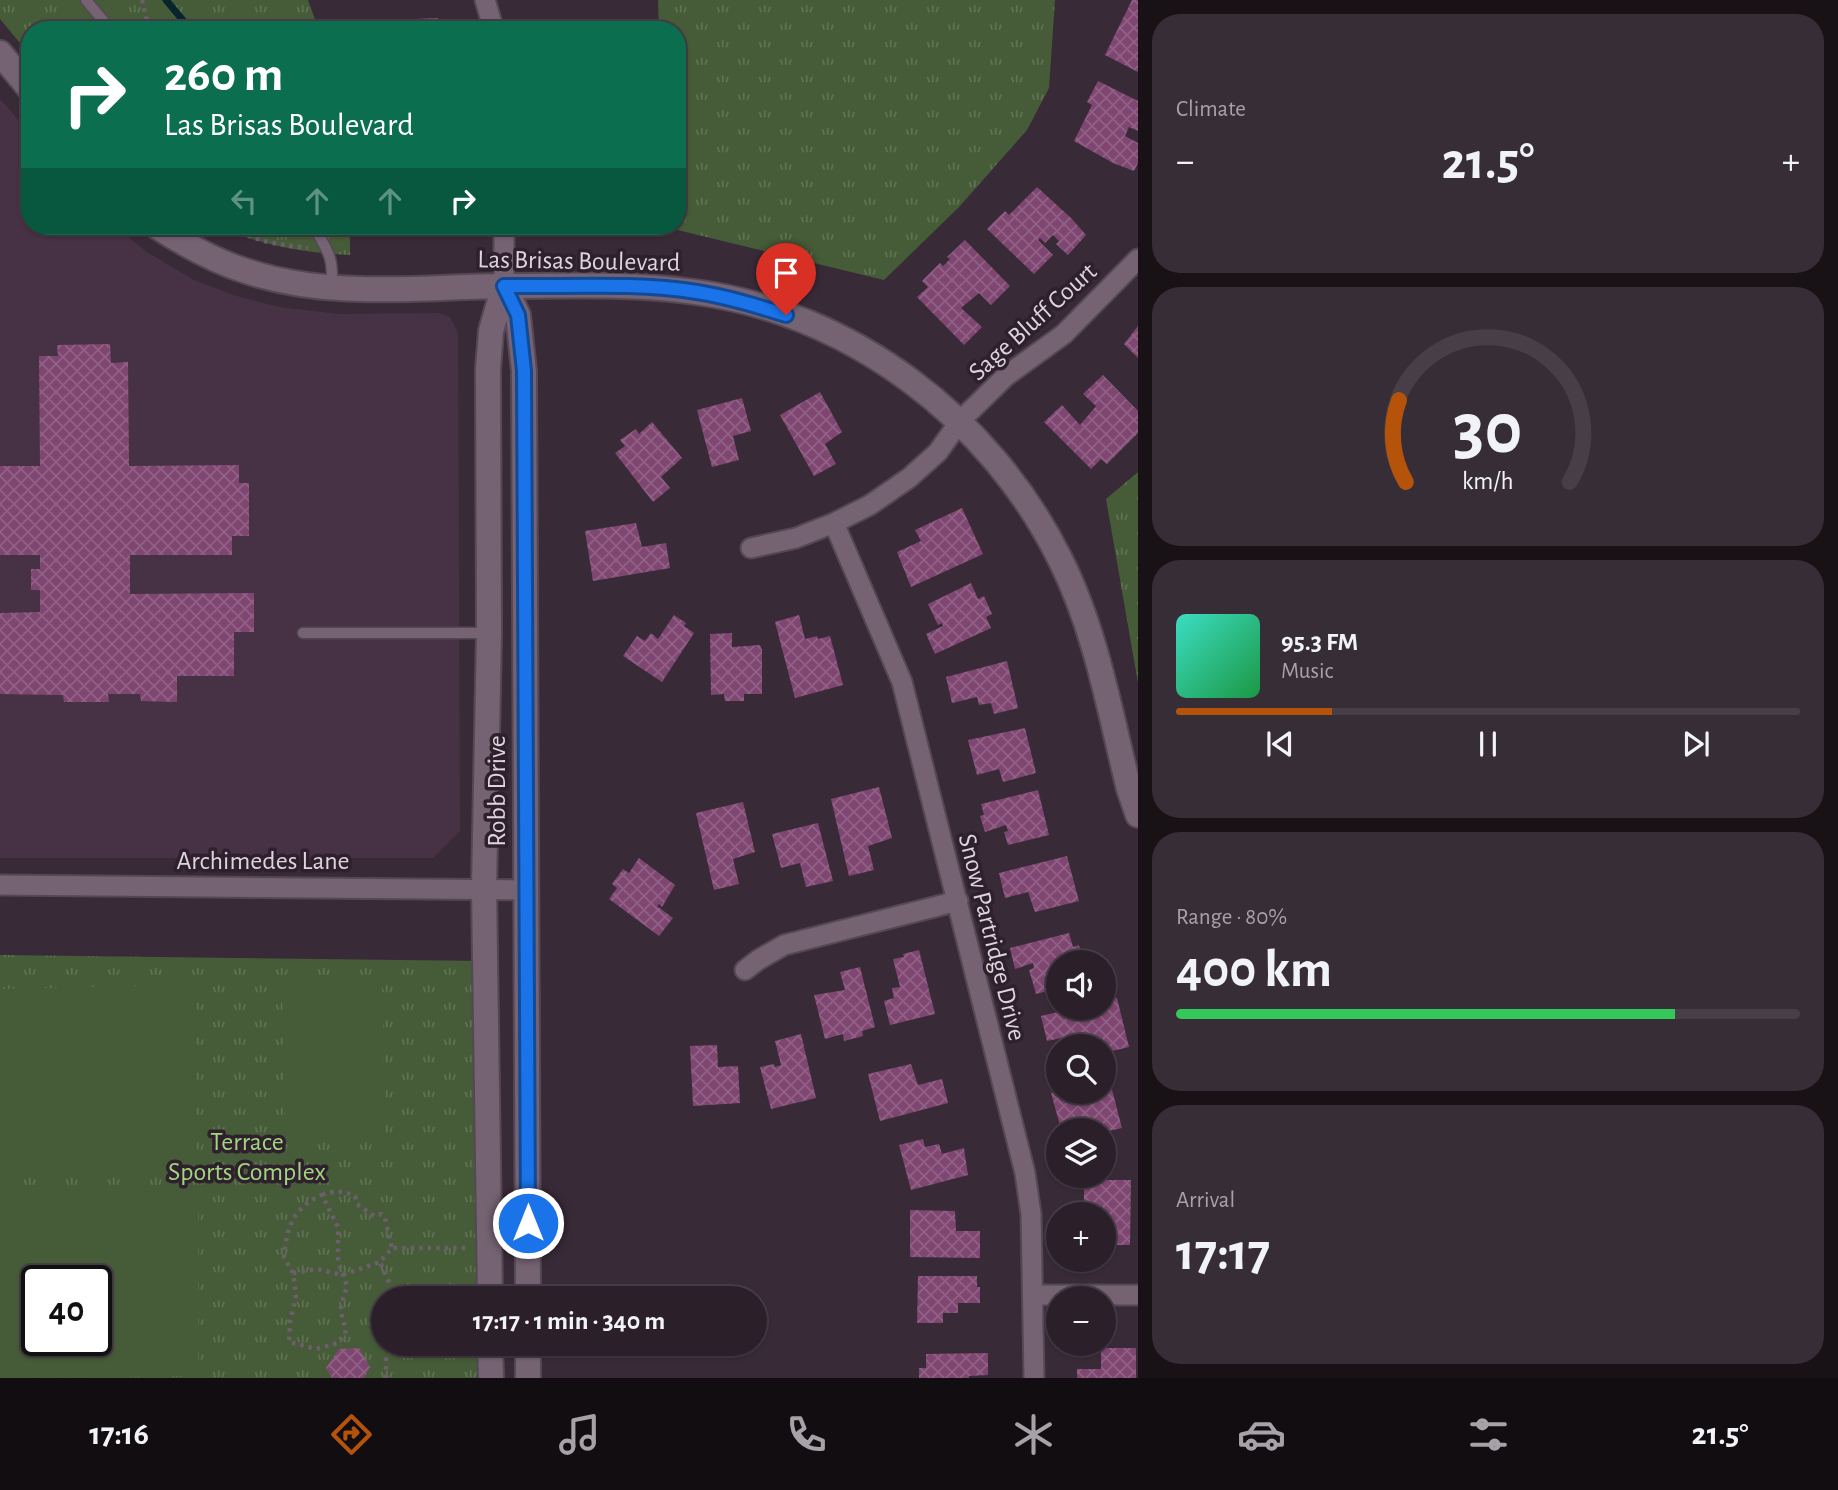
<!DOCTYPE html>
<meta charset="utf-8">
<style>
body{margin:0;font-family:"Alegreya Sans",sans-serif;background:#372d36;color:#f1f3f6;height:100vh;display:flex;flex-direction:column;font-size:26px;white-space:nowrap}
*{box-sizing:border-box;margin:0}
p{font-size:23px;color:#a6a3a8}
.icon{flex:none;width:38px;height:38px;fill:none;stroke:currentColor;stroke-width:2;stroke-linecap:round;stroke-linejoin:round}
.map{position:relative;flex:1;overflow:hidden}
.sheet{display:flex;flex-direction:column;gap:14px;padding:14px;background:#181217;width:700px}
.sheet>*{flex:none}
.guide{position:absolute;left:21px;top:21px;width:665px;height:214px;border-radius:28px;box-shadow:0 2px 5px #0004,0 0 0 2px #473e47;background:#0b6e4f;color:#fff;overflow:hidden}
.buttons{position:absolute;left:1046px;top:950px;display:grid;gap:14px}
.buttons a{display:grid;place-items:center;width:70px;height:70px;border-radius:50%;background:#2b202a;box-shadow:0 2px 5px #0004,0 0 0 2px #473e47;font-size:35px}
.speed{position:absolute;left:21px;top:1265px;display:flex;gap:14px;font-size:35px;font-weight:700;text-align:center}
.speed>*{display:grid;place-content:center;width:91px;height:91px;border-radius:50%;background:#2b202a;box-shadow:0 2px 5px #0004,0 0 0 2px #473e47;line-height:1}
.speed .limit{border:4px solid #111;border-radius:10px;background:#fff;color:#111}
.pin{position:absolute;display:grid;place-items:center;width:60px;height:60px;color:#fff;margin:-72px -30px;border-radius:50% 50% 50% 0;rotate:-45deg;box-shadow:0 0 7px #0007}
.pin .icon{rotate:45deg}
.me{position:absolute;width:77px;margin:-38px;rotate:0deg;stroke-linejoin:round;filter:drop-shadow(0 0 5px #0008)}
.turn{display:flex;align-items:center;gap:24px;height:147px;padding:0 28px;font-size:32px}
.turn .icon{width:91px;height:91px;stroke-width:2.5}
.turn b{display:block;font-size:49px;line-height:60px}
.lanes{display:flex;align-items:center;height:66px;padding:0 28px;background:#0003;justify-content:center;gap:35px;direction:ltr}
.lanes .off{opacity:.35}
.big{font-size:52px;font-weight:600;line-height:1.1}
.sheet .widget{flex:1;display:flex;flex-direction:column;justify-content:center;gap:10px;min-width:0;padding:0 24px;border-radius:28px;background:#372d36}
.sheet .dial{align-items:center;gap:0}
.dial svg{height:182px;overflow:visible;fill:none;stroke:#473e47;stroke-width:7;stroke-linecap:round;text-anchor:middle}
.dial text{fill:#f1f3f6;stroke:none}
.song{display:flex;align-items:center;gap:21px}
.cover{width:84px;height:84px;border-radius:10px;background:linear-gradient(135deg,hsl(170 70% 55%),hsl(140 70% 35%))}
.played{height:7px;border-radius:4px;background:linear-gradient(90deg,#b45309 25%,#473e47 25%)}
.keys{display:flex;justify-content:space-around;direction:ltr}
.heat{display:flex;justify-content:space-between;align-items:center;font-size:38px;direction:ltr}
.charge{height:10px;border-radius:5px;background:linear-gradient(90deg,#34c759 80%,#473e47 0)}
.trip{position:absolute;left:371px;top:1286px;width:396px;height:70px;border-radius:35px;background:#2b202a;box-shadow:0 2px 5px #0004,0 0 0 2px #473e47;font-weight:600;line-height:70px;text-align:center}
.menu{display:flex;height:112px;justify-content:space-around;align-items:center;background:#110d11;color:#a6a3a8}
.menu .icon{width:49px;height:49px}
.menu .current{color:#b45309}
.menu b{font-size:32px;color:#f1f3f6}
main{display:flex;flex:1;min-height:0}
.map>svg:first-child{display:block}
.built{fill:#463244}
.grass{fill:url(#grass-tufts);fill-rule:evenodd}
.pitch{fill:#465b37;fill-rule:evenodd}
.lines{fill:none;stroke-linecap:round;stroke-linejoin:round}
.stream{stroke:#06252d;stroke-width:7}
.building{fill:url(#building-cross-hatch)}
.service-casing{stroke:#554854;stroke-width:13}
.minor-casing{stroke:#554854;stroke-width:23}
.tertiary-casing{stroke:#554854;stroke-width:28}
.path{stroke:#6c5e6b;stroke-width:4.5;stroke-dasharray:3.5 5;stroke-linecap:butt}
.service{stroke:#756373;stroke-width:10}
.minor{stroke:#756373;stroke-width:19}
.tertiary{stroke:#756373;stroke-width:24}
.route-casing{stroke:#114b97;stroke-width:18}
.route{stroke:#1a73e8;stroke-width:12}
.labels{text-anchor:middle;stroke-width:7;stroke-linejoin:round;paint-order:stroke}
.street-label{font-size:26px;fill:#ded4dd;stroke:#2f202e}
.park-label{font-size:26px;fill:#a1d57e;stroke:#2f202e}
</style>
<main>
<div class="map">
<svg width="1138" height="1378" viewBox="0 0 1138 1378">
<defs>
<pattern id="grass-tufts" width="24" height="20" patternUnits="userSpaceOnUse" patternTransform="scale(1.75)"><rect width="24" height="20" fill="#465b37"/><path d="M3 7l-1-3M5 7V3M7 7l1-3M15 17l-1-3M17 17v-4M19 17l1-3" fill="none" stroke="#607254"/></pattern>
<pattern id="building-cross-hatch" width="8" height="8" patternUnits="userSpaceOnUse" patternTransform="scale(1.75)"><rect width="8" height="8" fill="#7f4671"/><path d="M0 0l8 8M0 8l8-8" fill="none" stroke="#916085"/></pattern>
</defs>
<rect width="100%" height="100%" fill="#392a38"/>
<path class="built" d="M 0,99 L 30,133 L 30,226 L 114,226 L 147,252 L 194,280 L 233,295 L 279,307 L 339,314 L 440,313 L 450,317 L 458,333 L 460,831 L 433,858 L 0,858 Z"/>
<path class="grass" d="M 0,0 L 308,0 L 319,30 L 30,30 L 30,55 L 0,19 Z
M 658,0 L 1055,0 L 1049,88 L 1027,130 L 959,207 L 884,280 L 661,226 L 677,226 L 677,30 L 659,30 Z
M 217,226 L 350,226 L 350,255 C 303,253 261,245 217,226 Z
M 1138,472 L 1138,683 L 1106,499 Z
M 0,955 L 485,961 L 481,1298 L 383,1298 L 383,1344 L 481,1344 L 480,1378 L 0,1378 ZM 37,1281 L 96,1281 L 96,1340 L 37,1340 Z"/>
<path class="pitch" d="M 382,978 L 385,1140 L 286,1142 L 282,983 Z
M 195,985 L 196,1171 L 0,1174 L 0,989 Z
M 198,1190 L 198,1376 L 0,1378 L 0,1194 ZM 37,1281 L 96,1281 L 96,1340 L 37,1340 Z"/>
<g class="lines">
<path class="stream" d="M 166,0 L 191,30"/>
</g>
<path class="building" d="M 1132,0 L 1138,0 L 1138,72 L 1105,55 Z
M 438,18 L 439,30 L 370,30 L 370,21 Z
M 1098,81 L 1138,101 L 1138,131 L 1129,127 L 1125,136 L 1138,143 L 1138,163 L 1134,171 L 1113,163 L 1074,141 L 1092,105 L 1087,102 Z
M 1037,187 L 1071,218 L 1086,235 L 1068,255 L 1056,244 L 1059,241 L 1053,235 L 1045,243 L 1040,238 L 1038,240 L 1053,255 L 1034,274 L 987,229 L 1005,211 L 1009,215 Z
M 965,240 L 1010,286 L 991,305 L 979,293 L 961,308 L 982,327 L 964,345 L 917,297 L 928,287 L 922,281 L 940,263 L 943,266 L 950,259 L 947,257 Z
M 1138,326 L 1138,358 L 1124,344 Z
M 110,344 L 111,363 L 128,362 L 129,466 L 239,465 L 239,483 L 249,483 L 249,536 L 232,536 L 232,555 L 130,555 L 130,594 L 254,593 L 254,632 L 234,632 L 234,676 L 177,676 L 177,702 L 141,701 L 140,694 L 108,694 L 109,702 L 64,702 L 63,695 L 0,694 L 0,613 L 40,612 L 40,590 L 31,590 L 31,569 L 40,569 L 40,555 L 0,555 L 0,466 L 40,466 L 39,356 L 58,356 L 57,345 Z
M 1103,375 L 1138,411 L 1138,433 L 1107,464 L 1101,459 L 1091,469 L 1044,422 L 1062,405 L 1080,425 L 1096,406 L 1083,394 Z
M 820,392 L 842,432 L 825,444 L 836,464 L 814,476 L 780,415 Z
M 742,398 L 751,431 L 733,436 L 739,460 L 712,467 L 697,410 Z
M 652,422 L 682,458 L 661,477 L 670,488 L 653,502 L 615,453 L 625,446 L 620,440 L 636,429 L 639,434 Z
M 962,508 L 983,554 L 911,587 L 897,552 L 921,541 L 915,530 Z
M 636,523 L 642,547 L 666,543 L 670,568 L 593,581 L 585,531 Z
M 971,583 L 978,599 L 984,596 L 992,614 L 986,617 L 991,628 L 935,654 L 926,634 L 943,626 L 942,623 L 938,625 L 928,604 Z
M 674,615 L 686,623 L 684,626 L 694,633 L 662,682 L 623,656 L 637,636 L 645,641 L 651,633 L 658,639 Z
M 799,615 L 805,639 L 817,636 L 818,639 L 830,636 L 843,685 L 795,698 L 775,622 Z
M 732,633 L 732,647 L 760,645 L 762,650 L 762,694 L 744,694 L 744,701 L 725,701 L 724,694 L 711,695 L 710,634 Z
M 1007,661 L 1018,708 L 994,714 L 991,703 L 979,705 L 977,697 L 952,703 L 946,677 Z
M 1025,728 L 1036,773 L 1003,782 L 999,769 L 977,775 L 968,740 Z
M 879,787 L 892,838 L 868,846 L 874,870 L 849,876 L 831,799 Z
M 1038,790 L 1049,835 L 1008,845 L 1004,832 L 1008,831 L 1006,825 L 985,832 L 980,816 L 984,815 L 981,804 Z
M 743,802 L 755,852 L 733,859 L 739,884 L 714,890 L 696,813 Z
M 818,823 L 833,881 L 806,887 L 800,863 L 781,868 L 772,834 Z
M 1067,856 L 1079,901 L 1035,912 L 1028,892 L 1005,898 L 999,873 Z
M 639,858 L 675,885 L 662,907 L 659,904 L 657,906 L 673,918 L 659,936 L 609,899 L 617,888 L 612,884 L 623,869 L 629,873 Z
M 1069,933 L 1073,947 L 1079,945 L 1084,962 L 1059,962 L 1059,988 L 1036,994 L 1029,970 L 1034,968 L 1033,963 L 1015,969 L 1010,948 Z
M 919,950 L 935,1014 L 890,1025 L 884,1001 L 894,998 L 892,988 L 900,987 L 893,959 L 904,957 L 903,954 Z
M 860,967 L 875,1027 L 862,1031 L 863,1036 L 844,1041 L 843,1034 L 825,1039 L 814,995 L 845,990 L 840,972 Z
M 1117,998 L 1129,1047 L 1104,1053 L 1104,1046 L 1073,1046 L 1071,1036 L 1047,1041 L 1041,1016 L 1075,1008 L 1104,1008 L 1104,1001 Z
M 801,1034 L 816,1098 L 771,1109 L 760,1067 L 774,1064 L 775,1067 L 781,1065 L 775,1041 Z
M 717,1045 L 718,1067 L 738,1066 L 740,1103 L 693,1106 L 690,1046 Z
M 911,1064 L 918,1085 L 942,1079 L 948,1103 L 880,1121 L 868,1074 Z
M 1110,1082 L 1122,1128 L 1104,1132 L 1104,1130 L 1085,1130 L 1083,1123 L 1061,1129 L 1051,1093 L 1059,1091 L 1104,1092 L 1104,1083 Z
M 923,1139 L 925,1147 L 939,1144 L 942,1154 L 964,1148 L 968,1175 L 911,1190 L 899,1145 Z
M 1084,1180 L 1131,1180 L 1130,1245 L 1104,1245 L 1104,1214 L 1084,1214 Z
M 910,1210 L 955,1211 L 956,1231 L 980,1231 L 980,1258 L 910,1257 Z
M 918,1276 L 977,1276 L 977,1287 L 980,1287 L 980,1303 L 958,1303 L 958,1313 L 943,1313 L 943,1323 L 917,1323 Z
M 359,1348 L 370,1367 L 364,1378 L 332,1378 L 326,1368 L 339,1349 Z
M 1101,1348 L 1136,1348 L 1136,1378 L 1077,1378 L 1077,1369 L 1101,1369 Z
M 988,1353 L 988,1375 L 969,1376 L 969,1378 L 919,1378 L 919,1368 L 926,1368 L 926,1354 Z"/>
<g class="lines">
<defs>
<path id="service" d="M 86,0 L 111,30
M 314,226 C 328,254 333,253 332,287
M 303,633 L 488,633"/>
<path id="minor" d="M 485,0 L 494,30
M 504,226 L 504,286
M 834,523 L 902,682 L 1025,1173 L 1031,1214 L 1034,1378
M 751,548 L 796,538 L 834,523 L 870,505 L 909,478 L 938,452 L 960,421 L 1006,376 L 1064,334 L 1138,259
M 0,885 L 527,890
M 745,970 L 758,960 L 784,945 L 958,901
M 1033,1295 L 1138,1295"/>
<path id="tertiary" d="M 0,53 L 30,89
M 156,226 C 184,244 214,261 246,271 C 330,299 418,287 505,286 C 568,286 633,283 695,292 C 852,313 990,418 1060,559 C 1096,630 1110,713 1129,789 L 1138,815
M 504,286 L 518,315 L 524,371 L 528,1298
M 490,1298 L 484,888 L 489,633 L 488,369 L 491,331 L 504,286
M 490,1344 L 491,1378
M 528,1344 L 528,1378"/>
</defs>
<use href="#service" class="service-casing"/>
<use href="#minor" class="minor-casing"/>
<use href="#tertiary" class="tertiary-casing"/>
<path class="path" d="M 142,0 L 149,30
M 234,226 C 247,241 289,246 308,248
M 322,1195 C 334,1190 344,1191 355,1196 L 357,1204 L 374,1216 L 381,1214 L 385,1218 L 392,1248
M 293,1273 L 284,1257 C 287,1226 293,1208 322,1195 L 338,1227 L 338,1261 L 347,1286 L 341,1306 L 342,1318 L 346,1329 L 345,1335 L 338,1343 L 316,1349 L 289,1342 L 290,1322 L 296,1296 L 293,1273 L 317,1269 L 342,1275 L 380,1262
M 396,1298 L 380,1262 L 392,1248 L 466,1248
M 386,1378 L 386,1355 L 398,1344"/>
<use href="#service" class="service"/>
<use href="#minor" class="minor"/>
<use href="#tertiary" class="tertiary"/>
</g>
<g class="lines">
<defs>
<path id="route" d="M 528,1223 L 524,371 L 518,315 L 504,286 C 568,287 634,282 697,292 C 728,297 757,306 786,315"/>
</defs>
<use href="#route" class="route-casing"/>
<use href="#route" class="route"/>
</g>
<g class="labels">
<g class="street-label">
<text transform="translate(579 260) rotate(1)" y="9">Las Brisas Boulevard</text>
<text transform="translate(1032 321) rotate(-42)" y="9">Sage Bluff Court</text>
<text transform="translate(496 791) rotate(-90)" y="9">Robb Drive</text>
<text x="263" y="869">Archimedes Lane</text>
<text transform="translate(993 937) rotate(76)" y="9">Snow Partridge Drive</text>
</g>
<g class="park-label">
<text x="247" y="1150">Terrace<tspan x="247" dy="30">Sports Complex</tspan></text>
</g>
</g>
</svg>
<div class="buttons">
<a><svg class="icon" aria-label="sound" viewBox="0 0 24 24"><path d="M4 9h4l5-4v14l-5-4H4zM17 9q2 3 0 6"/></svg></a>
<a><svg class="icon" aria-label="search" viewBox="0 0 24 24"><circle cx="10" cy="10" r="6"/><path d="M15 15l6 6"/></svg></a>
<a><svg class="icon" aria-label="layers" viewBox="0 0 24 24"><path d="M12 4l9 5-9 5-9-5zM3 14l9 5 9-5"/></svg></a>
<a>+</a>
<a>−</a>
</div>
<div class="speed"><div class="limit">40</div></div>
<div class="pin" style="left:786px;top:315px;background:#d93025"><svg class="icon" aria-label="arrive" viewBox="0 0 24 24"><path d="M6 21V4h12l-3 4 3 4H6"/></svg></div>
<svg class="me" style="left:528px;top:1223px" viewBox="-20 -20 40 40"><circle r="17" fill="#1a73e8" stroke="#fff" stroke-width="3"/><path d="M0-11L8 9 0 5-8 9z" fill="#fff"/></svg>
<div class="trip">17:17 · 1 min · 340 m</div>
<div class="guide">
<div class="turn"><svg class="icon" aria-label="right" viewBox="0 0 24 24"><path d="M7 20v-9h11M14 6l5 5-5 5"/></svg><div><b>260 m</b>Las Brisas Boulevard</div></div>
<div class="lanes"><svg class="icon off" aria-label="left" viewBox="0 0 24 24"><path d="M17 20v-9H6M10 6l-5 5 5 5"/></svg><svg class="icon off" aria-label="ahead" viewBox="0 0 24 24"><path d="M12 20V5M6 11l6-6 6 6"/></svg><svg class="icon off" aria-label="ahead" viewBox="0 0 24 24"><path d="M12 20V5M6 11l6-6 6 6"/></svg><svg class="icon" aria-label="right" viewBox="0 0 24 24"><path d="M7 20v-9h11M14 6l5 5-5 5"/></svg></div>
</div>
</div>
<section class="sheet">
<div class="widget"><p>Climate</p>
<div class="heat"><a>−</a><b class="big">21.5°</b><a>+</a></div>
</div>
<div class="widget dial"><svg viewBox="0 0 100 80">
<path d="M14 69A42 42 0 1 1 86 69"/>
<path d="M14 69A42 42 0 0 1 11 33" stroke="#b45309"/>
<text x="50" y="56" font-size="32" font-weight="700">30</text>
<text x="50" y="72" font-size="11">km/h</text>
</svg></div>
<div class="widget">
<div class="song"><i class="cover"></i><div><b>95.3 FM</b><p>Music</p></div></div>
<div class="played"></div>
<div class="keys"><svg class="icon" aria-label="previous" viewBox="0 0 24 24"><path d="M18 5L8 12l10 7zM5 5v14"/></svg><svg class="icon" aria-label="pause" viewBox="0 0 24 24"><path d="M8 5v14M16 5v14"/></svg><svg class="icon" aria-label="next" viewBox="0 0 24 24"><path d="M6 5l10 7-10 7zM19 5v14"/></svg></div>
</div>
<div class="widget"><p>Range · 80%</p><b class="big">400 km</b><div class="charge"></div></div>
<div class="widget"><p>Arrival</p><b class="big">17:17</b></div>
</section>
</main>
<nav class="menu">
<b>17:16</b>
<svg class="icon current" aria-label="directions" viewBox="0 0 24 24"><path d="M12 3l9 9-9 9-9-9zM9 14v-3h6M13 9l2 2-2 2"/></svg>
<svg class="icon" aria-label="music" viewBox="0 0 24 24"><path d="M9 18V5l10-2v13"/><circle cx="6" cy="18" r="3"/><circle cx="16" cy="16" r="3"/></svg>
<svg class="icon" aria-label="phone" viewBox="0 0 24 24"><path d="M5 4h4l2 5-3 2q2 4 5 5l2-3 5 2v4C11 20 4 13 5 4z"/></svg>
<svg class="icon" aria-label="climate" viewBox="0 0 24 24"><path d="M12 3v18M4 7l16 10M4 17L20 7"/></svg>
<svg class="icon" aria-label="car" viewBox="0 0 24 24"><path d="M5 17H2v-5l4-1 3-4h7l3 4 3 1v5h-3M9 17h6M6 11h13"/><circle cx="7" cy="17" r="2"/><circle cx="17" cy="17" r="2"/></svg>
<svg class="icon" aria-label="filters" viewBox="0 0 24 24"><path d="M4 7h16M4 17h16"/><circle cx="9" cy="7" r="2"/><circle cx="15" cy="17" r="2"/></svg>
<b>21.5°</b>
</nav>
